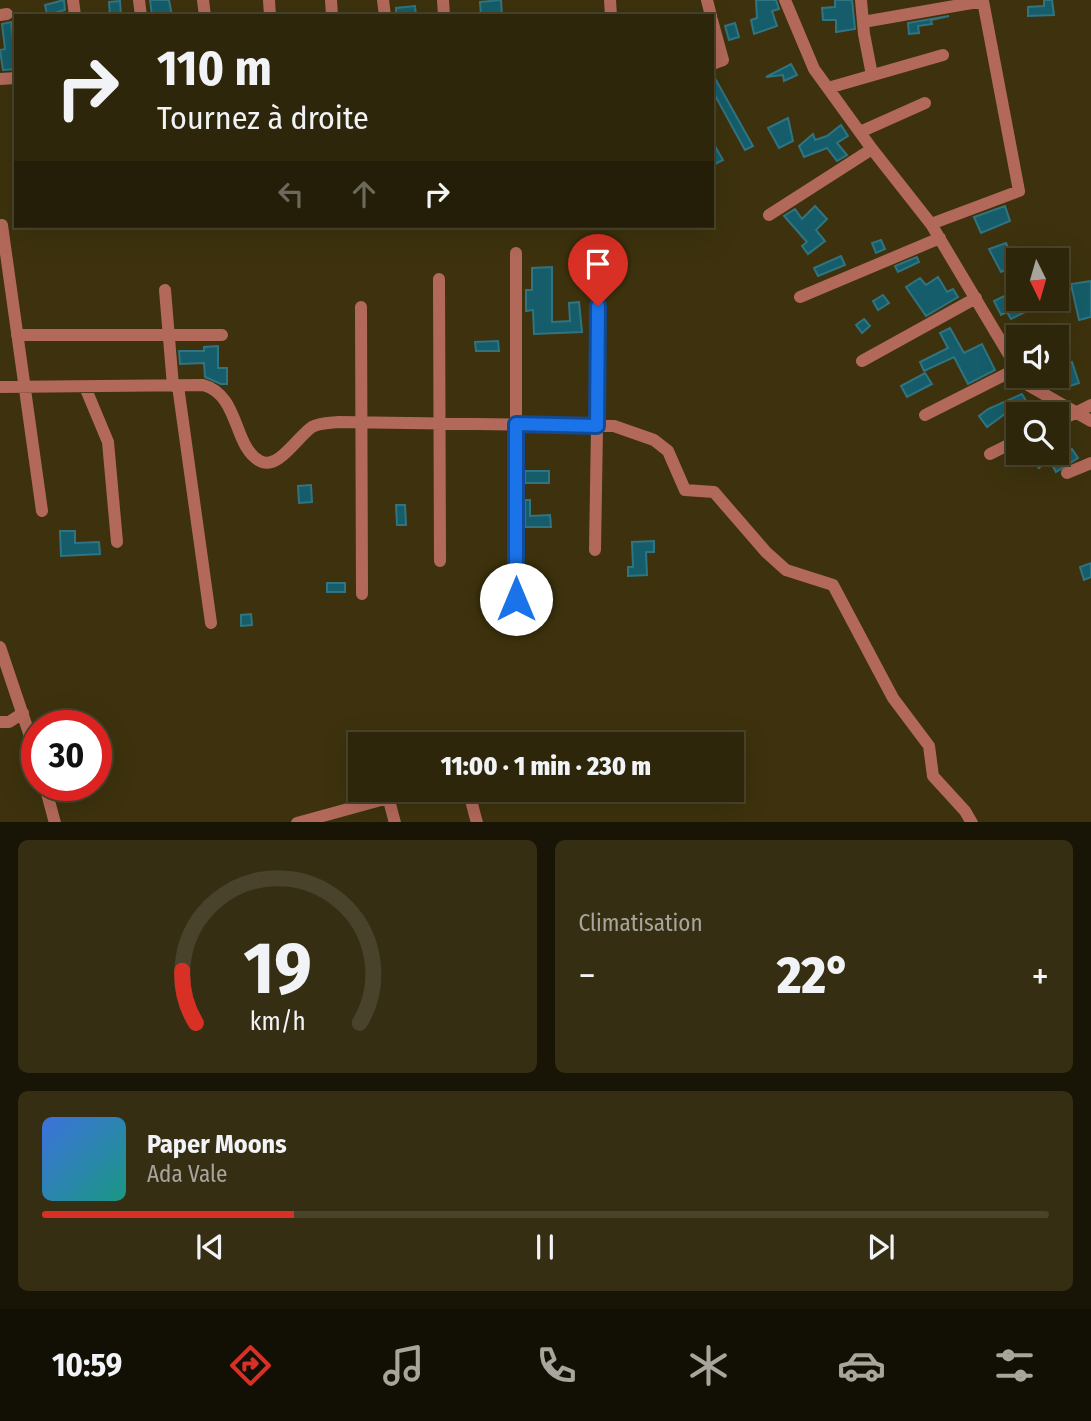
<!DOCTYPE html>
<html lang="fr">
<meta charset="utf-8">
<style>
body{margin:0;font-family:"Fira Sans Condensed",sans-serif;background:#362e13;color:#f1f3f6;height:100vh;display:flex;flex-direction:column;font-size:26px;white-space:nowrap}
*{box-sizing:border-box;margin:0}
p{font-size:23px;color:#a7a59c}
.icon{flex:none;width:38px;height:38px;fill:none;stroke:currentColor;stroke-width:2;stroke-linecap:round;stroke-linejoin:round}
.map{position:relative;height:822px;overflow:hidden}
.drawer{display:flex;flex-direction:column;gap:18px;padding:18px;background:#191506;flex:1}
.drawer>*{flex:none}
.guide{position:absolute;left:14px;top:14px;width:700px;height:214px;border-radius:0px;box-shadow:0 7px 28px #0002,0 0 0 2px #49432b;background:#2e260a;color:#f1f3f6;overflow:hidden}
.needle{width:46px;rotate:175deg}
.fabs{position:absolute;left:1006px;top:248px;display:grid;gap:14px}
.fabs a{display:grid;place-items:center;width:63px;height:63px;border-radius:0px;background:#2e260a;box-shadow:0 7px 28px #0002,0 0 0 2px #49432b;font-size:35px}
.speed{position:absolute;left:21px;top:710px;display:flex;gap:14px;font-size:35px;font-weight:700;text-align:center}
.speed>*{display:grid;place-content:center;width:91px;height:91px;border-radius:50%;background:#2e260a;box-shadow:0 7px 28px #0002,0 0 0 2px #49432b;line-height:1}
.speed .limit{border:10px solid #d22;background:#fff;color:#111}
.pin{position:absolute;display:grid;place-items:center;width:60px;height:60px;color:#fff;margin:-72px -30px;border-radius:50% 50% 50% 0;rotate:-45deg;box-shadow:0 0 7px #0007}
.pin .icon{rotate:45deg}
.me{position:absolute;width:77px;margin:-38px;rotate:0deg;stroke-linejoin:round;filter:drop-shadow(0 0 5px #0008)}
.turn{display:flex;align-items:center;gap:24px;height:147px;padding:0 28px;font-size:32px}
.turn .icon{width:91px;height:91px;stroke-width:2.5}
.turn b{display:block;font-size:49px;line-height:60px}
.lanes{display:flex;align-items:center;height:66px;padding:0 28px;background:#0003;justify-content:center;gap:35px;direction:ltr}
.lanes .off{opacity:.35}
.big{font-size:52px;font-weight:800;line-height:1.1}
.drawer .card{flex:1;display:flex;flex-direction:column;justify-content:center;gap:10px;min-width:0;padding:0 24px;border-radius:10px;background:#362e13}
.drawer .dial{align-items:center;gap:0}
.dial svg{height:182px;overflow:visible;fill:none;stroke:#49432b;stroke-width:7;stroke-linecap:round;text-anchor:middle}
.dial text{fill:#f1f3f6;stroke:none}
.song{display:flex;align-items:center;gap:21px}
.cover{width:84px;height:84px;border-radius:10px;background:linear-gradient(135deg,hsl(220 70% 55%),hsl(170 70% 35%))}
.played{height:7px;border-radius:4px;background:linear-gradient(90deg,#d93025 25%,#49432b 25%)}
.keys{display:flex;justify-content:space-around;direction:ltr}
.heat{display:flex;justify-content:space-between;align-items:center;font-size:38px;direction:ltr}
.drawer .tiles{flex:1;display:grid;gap:18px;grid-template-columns:1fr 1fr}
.card:last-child{grid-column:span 2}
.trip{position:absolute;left:348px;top:732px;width:396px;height:70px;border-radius:0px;background:#2e260a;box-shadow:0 7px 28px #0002,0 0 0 2px #49432b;font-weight:800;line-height:70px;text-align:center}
.menu{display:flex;height:112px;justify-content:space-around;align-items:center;background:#120f04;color:#a7a59c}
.menu .icon{width:49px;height:49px}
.menu .selected{color:#d93025}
.menu b{font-size:32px;color:#f1f3f6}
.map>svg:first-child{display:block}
.building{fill:#155d6a;stroke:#317481;stroke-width:2}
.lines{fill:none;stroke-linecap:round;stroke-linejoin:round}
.minor{stroke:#b3695a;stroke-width:12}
.route-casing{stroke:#114b97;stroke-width:18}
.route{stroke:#1a73e8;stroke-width:12}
</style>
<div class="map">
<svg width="1091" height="823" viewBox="0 0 1091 823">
<rect width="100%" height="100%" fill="#3d320d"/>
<path class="building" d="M 64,0 L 65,10 L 47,15 L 45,5 Z
M 150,0 L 169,0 L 172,16 L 152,16 Z
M 501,0 L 502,16 L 481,16 L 480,2 Z
M 756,0 L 776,0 L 779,9 L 772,11 L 777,26 L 754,34 L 751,20 L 757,18 Z
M 835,0 L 852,0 L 855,29 L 836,32 L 836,20 L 823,20 L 822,8 L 835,7 Z
M 1044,0 L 1052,0 L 1054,15 L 1028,16 L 1028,7 L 1044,6 Z
M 120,1 L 121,16 L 110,16 L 109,2 Z
M 415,6 L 416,16 L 396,16 L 396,8 Z
M 949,16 L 931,20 L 932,24 L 918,26 L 919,33 L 909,34 L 908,23 Z
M 11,22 L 16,69 L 3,70 L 0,50 L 5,49 L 2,24 Z
M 735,23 L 739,37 L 729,40 L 725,26 Z
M 791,64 L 797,75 L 784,81 L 783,75 L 766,77 Z
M 712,73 L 753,146 L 745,150 L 712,90 Z
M 788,118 L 793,141 L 779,148 L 768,128 Z
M 841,125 L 848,136 L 837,143 L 847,155 L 837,161 L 827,148 L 804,157 L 799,146 L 813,134 L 815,140 L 827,136 Z
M 712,141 L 723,160 L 715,164 L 712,160 Z
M 815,206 L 827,219 L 816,230 L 825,241 L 808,254 L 802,246 L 807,242 L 784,216 L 795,209 L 802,219 Z
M 1005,206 L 1010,221 L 981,233 L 974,217 Z
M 881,240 L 885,249 L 876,253 L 872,243 Z
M 1006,243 L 1014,262 L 1016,261 L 1018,268 L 1018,299 L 1025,312 L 1011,319 L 1007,312 L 1001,315 L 994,301 L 1015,291 L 1007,269 L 1001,272 L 989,249 Z
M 841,256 L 845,265 L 818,276 L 814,268 Z
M 917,257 L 919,262 L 898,272 L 895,266 Z
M 552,267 L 552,322 L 570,321 L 569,303 L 579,302 L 582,332 L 534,334 L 533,310 L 526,311 L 526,290 L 532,290 L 532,268 Z
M 938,277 L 947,292 L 953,289 L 958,297 L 926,316 L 906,287 L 920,278 L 926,285 Z
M 1091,281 L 1091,317 L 1079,320 L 1071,284 Z
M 883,295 L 889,303 L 878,310 L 873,301 Z
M 864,319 L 870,326 L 862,333 L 856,325 Z
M 950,328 L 964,353 L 982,344 L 995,370 L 968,384 L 954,357 L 924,371 L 920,362 L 948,348 L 940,333 Z
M 498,341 L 499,351 L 476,351 L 475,342 Z
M 218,346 L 218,368 L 227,368 L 227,384 L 221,384 L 205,377 L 204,363 L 180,364 L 179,351 L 204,351 L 204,347 Z
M 1072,362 L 1079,383 L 1070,386 L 1063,365 Z
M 925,373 L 932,384 L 907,397 L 901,386 Z
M 1022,394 L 1031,409 L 1013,418 L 1009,411 L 987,427 L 979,416 L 988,409 Z
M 1057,445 L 1064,454 L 1072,449 L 1078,458 L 1056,472 L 1049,459 L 1039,468 L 1026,453 L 1057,453 Z
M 1018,450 L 1018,453 L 1024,458 L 1016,464 L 1010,455 Z
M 525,471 L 549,471 L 549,483 L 525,483 Z
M 311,485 L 312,502 L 299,503 L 298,486 Z
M 525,500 L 530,500 L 530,516 L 550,515 L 551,527 L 525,527 Z
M 396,505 L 405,505 L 406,525 L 397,525 Z
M 60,531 L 75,531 L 75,543 L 99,542 L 100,554 L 61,556 Z
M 654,541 L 654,552 L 646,552 L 647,575 L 628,576 L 628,567 L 633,567 L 632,542 Z
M 1091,563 L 1091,577 L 1084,580 L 1080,567 Z
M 327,583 L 345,583 L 345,592 L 327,592 Z
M 251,614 L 252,625 L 241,626 L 241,615 Z"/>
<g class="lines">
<path class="minor" d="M 73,0 L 75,16
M 139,0 L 141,16
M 203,0 L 205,16
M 269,0 L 270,16
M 331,0 L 332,16
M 383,0 L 385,16
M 443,0 L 444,16
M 610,0 L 611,16
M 707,0 L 711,16
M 785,0 L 814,69 L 872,149 L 931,224 L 1018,370
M 861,0 L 864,34 L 872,75
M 0,15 L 7,14
M 712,20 L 723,60 L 712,64
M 863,22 L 983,1 L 1019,191 L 931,224
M 0,79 L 16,78
M 828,88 L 943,55
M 860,132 L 925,103
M 769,215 L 872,149
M 2,225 L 42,511
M 516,253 L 516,599
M 439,279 L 440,561
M 165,290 L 173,386
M 800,297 L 940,238
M 361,307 L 362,594
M 17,335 L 222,335
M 862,361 L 976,298
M 1022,376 L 1028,385 L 1091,421
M 178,386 L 211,623
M 0,387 L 203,385 C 240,395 233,447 260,461 C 278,471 298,436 312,427 C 319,423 331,423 339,422 L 614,426 L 654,440 L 668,451 L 685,490 L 714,492 L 766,552 L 786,570 L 833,585 L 893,698 L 929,746 L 933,776 L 965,811 L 972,823
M 85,387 L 108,442 L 117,542
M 925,415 L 1018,368
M 1057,422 L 1091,405
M 990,454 L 1018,440
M 1067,473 L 1091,463
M 595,550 L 599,306
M 0,647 L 37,757
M 0,722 L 9,722 L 23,713
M 45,786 L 55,823
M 386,789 L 395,823
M 468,789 L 477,823
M 297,823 L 421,789"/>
</g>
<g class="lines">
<defs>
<path id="route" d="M 516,599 L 516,424 L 597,426 L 598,306"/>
</defs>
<use href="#route" class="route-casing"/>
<use href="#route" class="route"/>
</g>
</svg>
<div class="fabs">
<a><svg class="needle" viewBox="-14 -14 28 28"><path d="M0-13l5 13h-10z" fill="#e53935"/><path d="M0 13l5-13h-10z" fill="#a7a59c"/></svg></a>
<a><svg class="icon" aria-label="sound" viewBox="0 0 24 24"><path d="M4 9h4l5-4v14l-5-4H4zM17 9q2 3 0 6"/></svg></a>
<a><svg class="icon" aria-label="search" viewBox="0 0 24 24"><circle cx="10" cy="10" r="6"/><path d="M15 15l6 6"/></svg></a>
</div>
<div class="speed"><div class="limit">30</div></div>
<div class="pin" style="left:598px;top:306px;background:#d93025"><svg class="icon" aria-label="arrive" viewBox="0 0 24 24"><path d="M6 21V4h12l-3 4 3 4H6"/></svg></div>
<svg class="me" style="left:516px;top:599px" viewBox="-20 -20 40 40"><circle r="19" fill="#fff"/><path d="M0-13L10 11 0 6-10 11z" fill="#1a73e8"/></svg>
<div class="trip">11:00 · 1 min · 230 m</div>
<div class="guide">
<div class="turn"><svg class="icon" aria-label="right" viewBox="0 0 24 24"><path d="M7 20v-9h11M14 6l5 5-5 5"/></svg><div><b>110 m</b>Tournez à droite</div></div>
<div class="lanes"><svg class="icon off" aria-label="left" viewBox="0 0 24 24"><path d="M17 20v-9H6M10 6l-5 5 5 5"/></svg><svg class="icon off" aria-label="ahead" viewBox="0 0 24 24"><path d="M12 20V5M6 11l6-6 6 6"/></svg><svg class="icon" aria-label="right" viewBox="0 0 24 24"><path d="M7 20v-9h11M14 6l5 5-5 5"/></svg></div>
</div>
</div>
<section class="drawer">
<div class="tiles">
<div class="card dial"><svg viewBox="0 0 100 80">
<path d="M14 69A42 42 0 1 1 86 69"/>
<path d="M14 69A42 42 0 0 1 8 46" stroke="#d93025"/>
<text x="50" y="56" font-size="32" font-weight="700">19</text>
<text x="50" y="72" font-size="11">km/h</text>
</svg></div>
<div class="card"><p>Climatisation</p>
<div class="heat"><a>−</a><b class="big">22°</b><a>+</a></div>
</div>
<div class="card">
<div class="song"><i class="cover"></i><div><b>Paper Moons</b><p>Ada Vale</p></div></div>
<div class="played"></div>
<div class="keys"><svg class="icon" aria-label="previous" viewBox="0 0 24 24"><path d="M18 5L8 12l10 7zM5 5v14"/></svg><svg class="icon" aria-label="pause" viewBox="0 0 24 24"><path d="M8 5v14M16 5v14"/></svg><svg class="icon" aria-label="next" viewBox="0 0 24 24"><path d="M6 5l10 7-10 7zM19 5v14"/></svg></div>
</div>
</div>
</section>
<nav class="menu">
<b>10:59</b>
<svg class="icon selected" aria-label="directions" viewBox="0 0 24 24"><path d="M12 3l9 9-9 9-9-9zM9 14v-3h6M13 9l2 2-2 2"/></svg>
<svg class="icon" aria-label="music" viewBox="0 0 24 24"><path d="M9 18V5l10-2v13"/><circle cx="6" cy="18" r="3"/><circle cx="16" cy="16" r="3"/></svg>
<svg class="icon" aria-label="phone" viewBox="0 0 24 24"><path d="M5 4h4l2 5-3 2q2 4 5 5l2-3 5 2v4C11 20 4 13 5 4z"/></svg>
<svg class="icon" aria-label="climate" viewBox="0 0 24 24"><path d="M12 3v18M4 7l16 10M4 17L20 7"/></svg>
<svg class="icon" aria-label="car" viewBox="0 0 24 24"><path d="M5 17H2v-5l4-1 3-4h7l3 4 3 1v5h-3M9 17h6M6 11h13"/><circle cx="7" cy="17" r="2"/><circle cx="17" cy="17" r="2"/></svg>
<svg class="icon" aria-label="filters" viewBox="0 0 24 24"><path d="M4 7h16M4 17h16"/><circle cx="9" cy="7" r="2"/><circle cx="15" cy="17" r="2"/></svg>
</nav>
